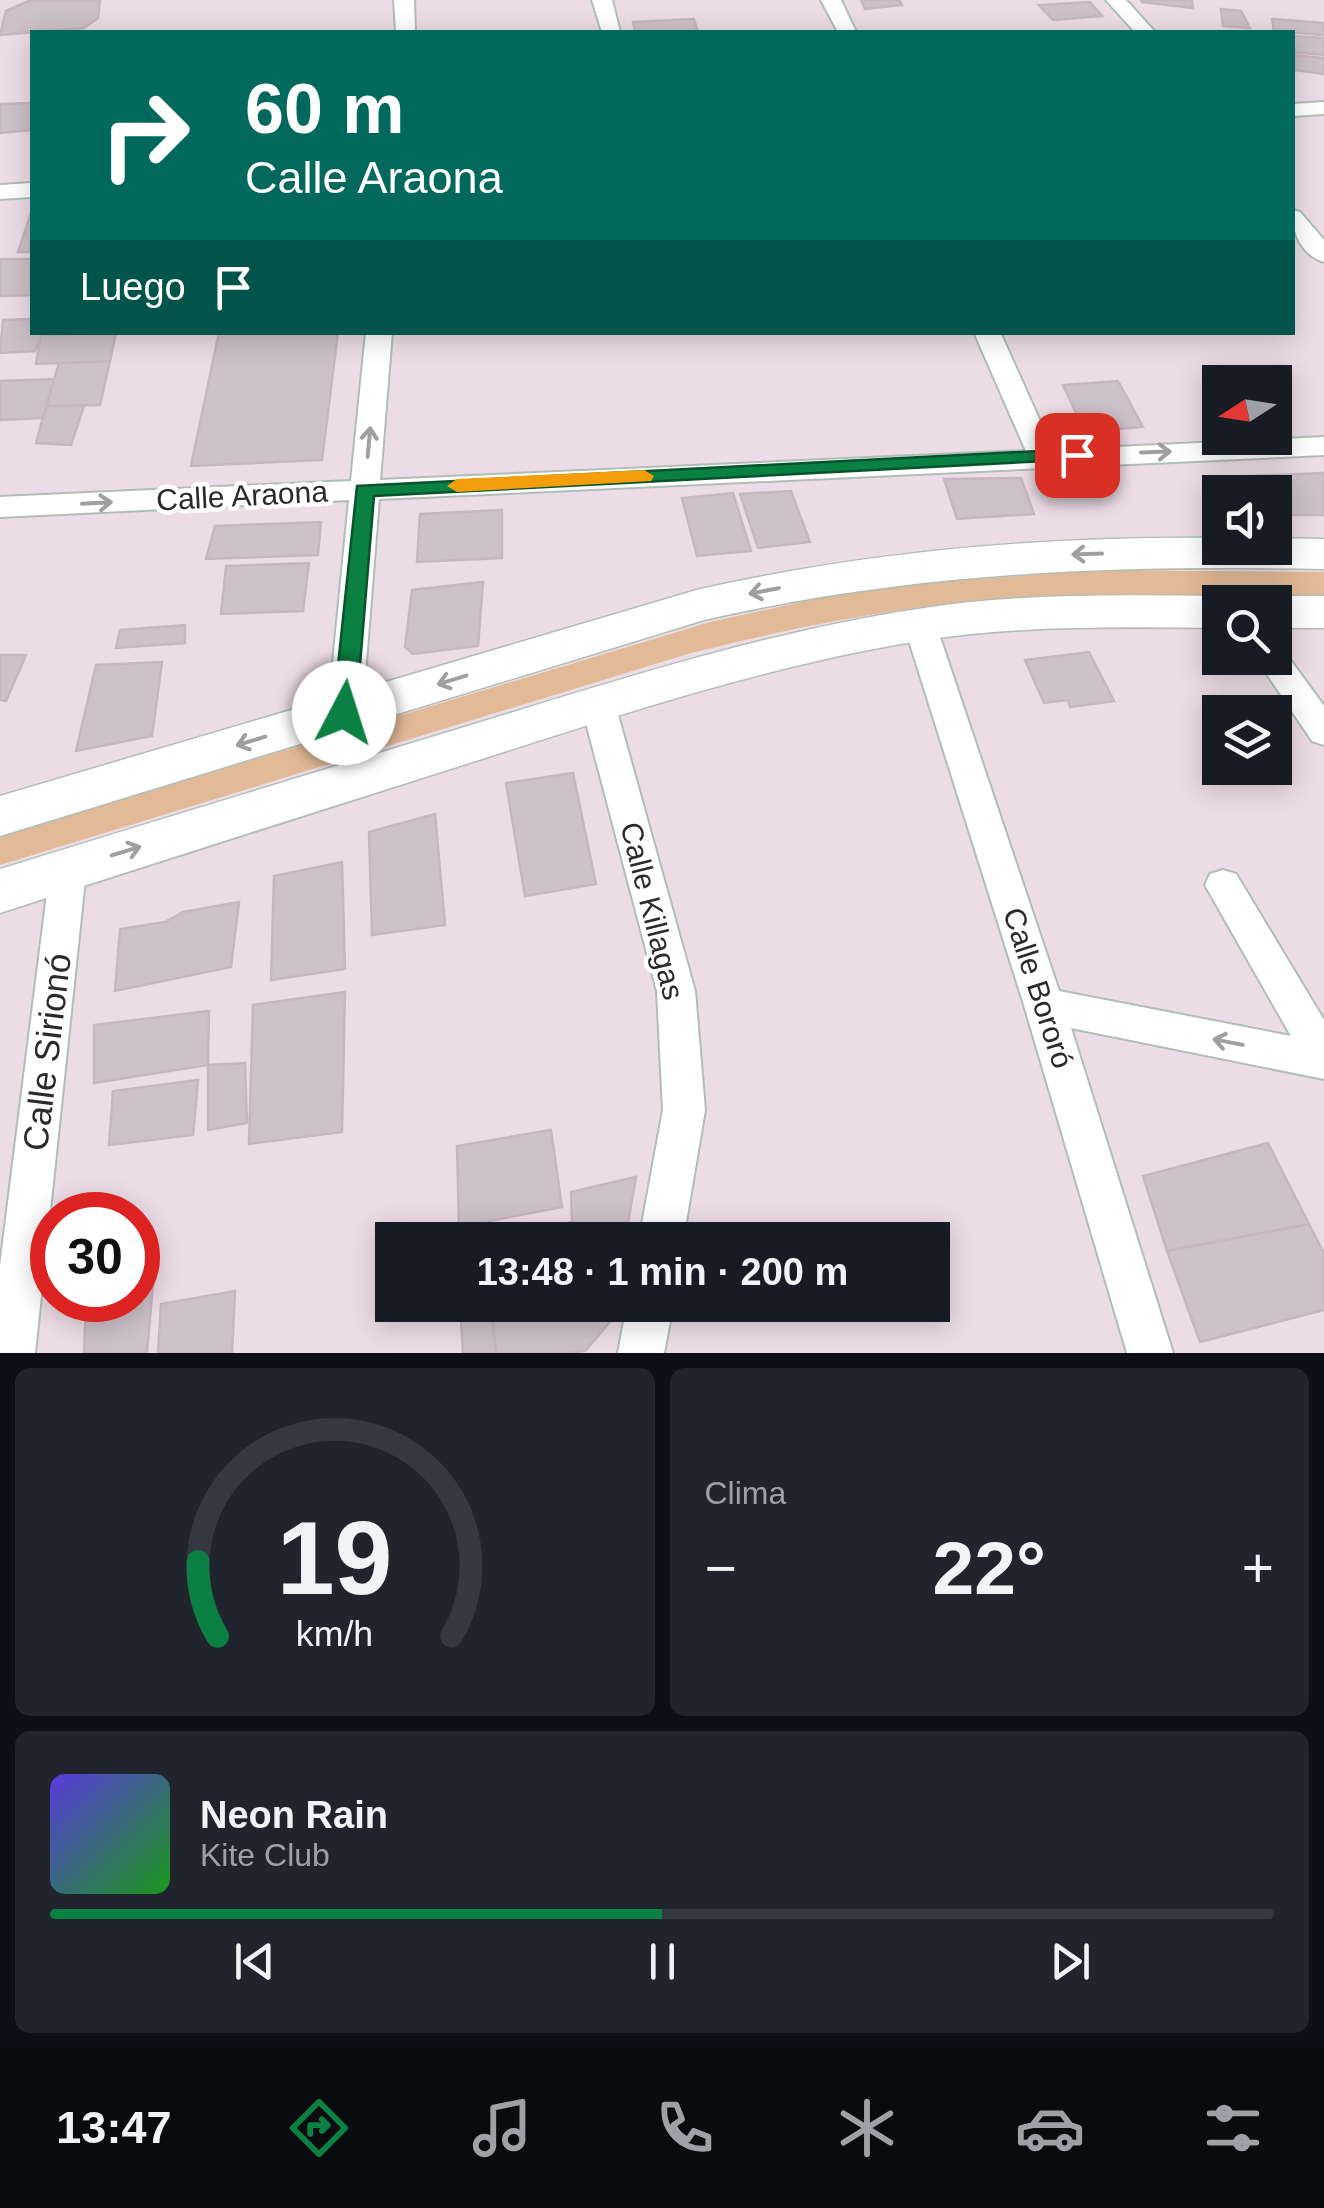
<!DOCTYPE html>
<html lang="es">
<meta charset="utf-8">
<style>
body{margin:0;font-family:Helvetica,sans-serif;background:#20242c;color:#f1f3f6;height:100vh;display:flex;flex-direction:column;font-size:38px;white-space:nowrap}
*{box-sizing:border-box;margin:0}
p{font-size:32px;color:#9ea1a6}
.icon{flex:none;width:55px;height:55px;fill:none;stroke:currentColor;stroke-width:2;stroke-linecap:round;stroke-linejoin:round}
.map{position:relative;height:1353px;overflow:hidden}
.side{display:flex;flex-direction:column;gap:15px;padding:15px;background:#0d0f14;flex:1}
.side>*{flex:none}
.banner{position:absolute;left:30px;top:30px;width:1265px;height:305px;border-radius:0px;box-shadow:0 5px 25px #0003;background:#00695c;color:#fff;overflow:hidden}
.needle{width:65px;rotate:258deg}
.buttons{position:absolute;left:1202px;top:365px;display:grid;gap:20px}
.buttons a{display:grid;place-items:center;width:90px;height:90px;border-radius:0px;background:#171b24;box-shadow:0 5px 25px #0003;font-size:50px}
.speed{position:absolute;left:30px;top:1192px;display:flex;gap:20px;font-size:50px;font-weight:700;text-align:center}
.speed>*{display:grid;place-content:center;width:130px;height:130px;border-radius:50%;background:#171b24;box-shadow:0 5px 25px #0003;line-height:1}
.speed .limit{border:15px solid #d22;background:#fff;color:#111}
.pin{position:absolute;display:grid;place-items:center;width:85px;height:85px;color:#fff;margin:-42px;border-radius:20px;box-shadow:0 5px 15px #0006}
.me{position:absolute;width:110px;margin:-55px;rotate:5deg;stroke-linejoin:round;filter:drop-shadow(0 0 8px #0008)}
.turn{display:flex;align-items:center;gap:35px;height:210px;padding:0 50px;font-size:45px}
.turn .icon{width:130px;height:130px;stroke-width:2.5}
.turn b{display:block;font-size:70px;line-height:85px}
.then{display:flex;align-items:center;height:95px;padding:0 50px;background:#0003;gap:20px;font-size:38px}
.big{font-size:75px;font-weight:700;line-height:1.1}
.side .widget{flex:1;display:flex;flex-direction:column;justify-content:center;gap:15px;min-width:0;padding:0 35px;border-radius:15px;background:#20242c}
.side .dial{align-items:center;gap:0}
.dial svg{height:260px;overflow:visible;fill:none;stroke:#363941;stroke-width:7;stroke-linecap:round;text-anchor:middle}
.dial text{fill:#f1f3f6;stroke:none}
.song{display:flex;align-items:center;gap:30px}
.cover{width:120px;height:120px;border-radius:15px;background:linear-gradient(135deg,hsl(250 70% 55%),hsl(120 70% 35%))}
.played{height:10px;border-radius:5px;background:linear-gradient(90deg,#0b8043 50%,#363941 50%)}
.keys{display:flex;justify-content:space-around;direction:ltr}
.heat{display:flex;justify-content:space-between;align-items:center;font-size:55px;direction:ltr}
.side .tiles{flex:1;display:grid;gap:15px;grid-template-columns:1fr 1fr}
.widget:last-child{grid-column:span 2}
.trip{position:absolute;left:375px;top:1222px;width:575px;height:100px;border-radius:0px;background:#171b24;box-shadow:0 5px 25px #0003;font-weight:700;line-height:100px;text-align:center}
.menu{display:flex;height:160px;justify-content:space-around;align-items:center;background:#090b0e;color:#9ea1a6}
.menu .icon{width:70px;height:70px}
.menu .on{color:#0b8043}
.menu b{font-size:45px;color:#f1f3f6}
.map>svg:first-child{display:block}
.green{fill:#e3ba98}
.building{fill:#cec1c9;stroke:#c8b6c0;stroke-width:2.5}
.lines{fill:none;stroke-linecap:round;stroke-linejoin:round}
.street-casing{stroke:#b0beb8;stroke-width:4}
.secondary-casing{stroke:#b0beb8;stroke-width:3}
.street{fill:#fff;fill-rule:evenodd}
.secondary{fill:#fff;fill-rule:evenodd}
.oneway{stroke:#9f9f9f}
.route{fill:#0b8043;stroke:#07532c;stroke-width:2.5}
.slow{fill:#f59e0b}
.labels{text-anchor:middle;stroke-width:9;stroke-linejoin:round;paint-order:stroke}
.street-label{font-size:30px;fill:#2a2a2a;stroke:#fff}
.near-street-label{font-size:35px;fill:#2a2a2a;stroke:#fff}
</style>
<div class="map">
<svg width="1324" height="1353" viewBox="0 0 1324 1353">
<rect width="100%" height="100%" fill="#ecdce6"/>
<path class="green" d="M 1094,570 L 1324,572 L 1324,596 C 1215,596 1106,591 997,599 C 894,607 791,628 691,653 L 0,865 L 0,836 L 710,622 L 839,594 L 902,585 Z"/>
<path class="building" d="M 31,0 L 100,0 L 98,18 L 84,28 L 0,35 L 6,11 Z
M 861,0 L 899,0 L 902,5 L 865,9 Z
M 1141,0 L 1192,0 L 1193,8 L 1142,2 Z
M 1090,2 L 1102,16 L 1053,20 L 1039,5 Z
M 1221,9 L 1241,11 L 1250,28 L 1223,26 Z
M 694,19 L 698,32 L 635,32 L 633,22 Z
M 1272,19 L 1324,23 L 1324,35 L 1274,31 Z
M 1292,36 L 1324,38 L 1324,55 L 1292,52 Z
M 1292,55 L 1324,58 L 1324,74 L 1294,70 Z
M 32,103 L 32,130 L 0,133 L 0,104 Z
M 32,210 L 32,252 L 18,252 Z
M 0,259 L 32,259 L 32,295 L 0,296 Z
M 32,319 L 32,332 L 43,332 L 35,351 L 0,353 L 3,320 Z
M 219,332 L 338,332 L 322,460 L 191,466 Z
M 116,333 L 110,361 L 36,364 L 41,335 Z
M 110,361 L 100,405 L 46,406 L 59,363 Z
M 54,379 L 43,418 L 0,420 L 0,381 Z
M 1118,381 L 1143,427 L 1085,432 L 1063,385 Z
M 46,406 L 84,406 L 71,445 L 36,443 Z
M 1324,473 L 1324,515 L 1275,515 L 1275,492 L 1232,492 L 1224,477 Z
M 1021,478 L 1034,514 L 957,519 L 944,479 Z
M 791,491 L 810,542 L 758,548 L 740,494 Z
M 733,493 L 751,551 L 697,556 L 682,498 Z
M 502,510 L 502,558 L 417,562 L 420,514 Z
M 321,522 L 318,555 L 206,559 L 215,526 Z
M 309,563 L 303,611 L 221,614 L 226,566 Z
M 483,582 L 478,646 L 413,654 L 405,647 L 412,590 Z
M 185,625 L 185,643 L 116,648 L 120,630 Z
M 1089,652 L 1114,701 L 1070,707 L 1068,700 L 1044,703 L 1025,660 Z
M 0,655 L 26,655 L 6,701 L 0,700 Z
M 162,662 L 152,736 L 76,751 L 96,665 Z
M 573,773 L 596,884 L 525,896 L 506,783 Z
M 435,814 L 445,925 L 372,935 L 369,832 Z
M 342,862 L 345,969 L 271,980 L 274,876 Z
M 239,902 L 231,967 L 115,991 L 120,929 L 165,922 L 183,912 Z
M 345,992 L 342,1132 L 249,1144 L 253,1005 Z
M 209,1011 L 208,1065 L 94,1083 L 94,1025 Z
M 245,1063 L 247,1123 L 208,1130 L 208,1065 Z
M 198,1080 L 193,1135 L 109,1145 L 113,1091 Z
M 551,1130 L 562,1207 L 459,1227 L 457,1146 Z
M 1268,1143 L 1309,1224 L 1167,1251 L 1143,1176 Z
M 636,1177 L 625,1240 L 486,1240 L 572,1222 L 571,1192 Z
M 479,1223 L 481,1240 L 456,1240 L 455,1237 Z
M 1309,1224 L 1324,1253 L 1324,1310 L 1200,1342 L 1167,1251 Z
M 154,1272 L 147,1353 L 84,1353 L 86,1300 L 138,1300 L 138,1275 Z
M 235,1291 L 232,1353 L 158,1353 L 161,1304 Z
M 460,1305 L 490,1305 L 496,1353 L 463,1353 Z
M 492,1305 L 613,1305 L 610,1322 L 585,1351 L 567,1353 L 496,1353 Z"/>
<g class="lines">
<defs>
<path id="street" d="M 394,0 L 414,0 L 415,32 L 396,32 Z
M 592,0 L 612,0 L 620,32 L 602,32 Z
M 821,0 L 841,0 L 856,32 L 838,32 Z
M 1106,0 L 1126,0 L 1155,32 L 1135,32 Z
M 1324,102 L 1324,114 L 1292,116 L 1292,104 Z
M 32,183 L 32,197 L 0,199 L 0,185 Z
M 1292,210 L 1300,212 L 1324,240 L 1324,262 C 1301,255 1292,232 1292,210 Z
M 366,332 L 392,332 L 380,480 L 1026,451 L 974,332 L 1000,332 L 1053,450 L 1324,437 L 1324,455 L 379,499 L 362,713 L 357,722 L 345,725 L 333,722 L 328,713 L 349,500 L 0,517 L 0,497 L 351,481 Z
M 920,614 L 931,617 L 936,625 L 1059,991 L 1291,1036 L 1205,885 L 1210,874 L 1223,870 L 1236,874 L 1324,1020 L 1324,1079 L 1071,1028 L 1173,1353 L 1127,1353 L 1024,1005 L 904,625 L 909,617 Z
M 1275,647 L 1283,650 L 1324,706 L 1324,745 L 1312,741 L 1256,658 L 1275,658 Z
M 598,692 L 610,695 L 615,704 L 695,991 L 705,1110 L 683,1240 L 639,1240 L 663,1110 L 657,991 L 581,704 L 586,695 Z
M 68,855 L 81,859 L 86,870 L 35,1353 L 0,1353 L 0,1266 L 50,870 L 55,859 Z
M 627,1305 L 673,1305 L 664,1353 L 618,1353 Z"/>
<path id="secondary" d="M 1220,538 L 1220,548 L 1275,548 L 1275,538 L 1324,539 L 1324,569 C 1108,565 915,572 704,620 L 0,836 L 0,796 L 700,589 C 872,551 1044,536 1220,538 Z
M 1220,596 L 1237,602 L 1220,602 L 1220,628 C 1119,627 1018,625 919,641 C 770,665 625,713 482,759 C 321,810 160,861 0,913 L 0,869 C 157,820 314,773 471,725 C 618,680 766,632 918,609 C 1018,593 1119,595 1220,596 Z
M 1275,596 L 1324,596 L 1324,628 L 1275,628 L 1275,602 L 1258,602 Z"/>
</defs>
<use href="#street" class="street-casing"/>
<use href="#secondary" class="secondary-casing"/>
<use href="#street" class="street"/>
<use href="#secondary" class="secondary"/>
</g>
<defs><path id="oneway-shaft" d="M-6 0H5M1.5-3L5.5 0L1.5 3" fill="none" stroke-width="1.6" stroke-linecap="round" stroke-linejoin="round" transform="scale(2.5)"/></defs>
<g class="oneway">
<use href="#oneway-shaft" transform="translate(369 442) rotate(-85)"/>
<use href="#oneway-shaft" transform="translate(1156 452) rotate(-2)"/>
<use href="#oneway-shaft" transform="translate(97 503) rotate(-3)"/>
<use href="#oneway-shaft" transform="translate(1087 554) rotate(178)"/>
<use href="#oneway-shaft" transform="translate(764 591) rotate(169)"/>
<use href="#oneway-shaft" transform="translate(452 680) rotate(163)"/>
<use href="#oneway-shaft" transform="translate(251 741) rotate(163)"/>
<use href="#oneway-shaft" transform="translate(126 851) rotate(-17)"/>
<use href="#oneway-shaft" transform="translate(1228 1042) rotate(-169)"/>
</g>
<path class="route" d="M 1077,449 L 1087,455 L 1084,459 L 374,496 L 356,713 L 344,722 L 333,713 L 357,486 Z"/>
<path class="slow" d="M 644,470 L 654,476 L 651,481 L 457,492 L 447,486 L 457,479 Z"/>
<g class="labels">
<g class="street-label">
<text transform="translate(242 496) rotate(-3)" y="10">Calle Araona</text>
<text transform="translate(652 911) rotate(76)" y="10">Calle Killagas</text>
<text transform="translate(1038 988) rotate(72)" y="10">Calle Bororó</text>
</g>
<g class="near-street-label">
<text transform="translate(47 1052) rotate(-83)" y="12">Calle Sirionó</text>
</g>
</g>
</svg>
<div class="buttons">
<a><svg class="needle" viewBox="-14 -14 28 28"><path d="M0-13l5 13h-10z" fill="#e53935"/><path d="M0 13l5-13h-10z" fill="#9ea1a6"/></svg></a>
<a><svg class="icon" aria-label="sound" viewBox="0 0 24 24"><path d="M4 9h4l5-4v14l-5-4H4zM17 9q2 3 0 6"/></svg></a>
<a><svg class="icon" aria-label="search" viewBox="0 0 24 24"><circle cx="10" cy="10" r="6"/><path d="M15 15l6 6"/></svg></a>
<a><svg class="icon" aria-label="layers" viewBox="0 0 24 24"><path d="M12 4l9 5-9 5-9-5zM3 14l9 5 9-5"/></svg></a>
</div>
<div class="speed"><div class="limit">30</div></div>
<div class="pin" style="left:1077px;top:455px;background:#d93025"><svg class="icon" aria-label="arrive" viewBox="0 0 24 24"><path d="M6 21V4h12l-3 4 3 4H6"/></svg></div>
<svg class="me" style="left:344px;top:713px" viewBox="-20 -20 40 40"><circle r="19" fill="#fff"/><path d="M0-13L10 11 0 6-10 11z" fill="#0b8043"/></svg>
<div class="trip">13:48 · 1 min · 200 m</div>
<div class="banner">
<div class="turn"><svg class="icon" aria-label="right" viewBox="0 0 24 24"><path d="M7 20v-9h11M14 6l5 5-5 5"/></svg><div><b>60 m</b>Calle Araona</div></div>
<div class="then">Luego<svg class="icon" aria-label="arrive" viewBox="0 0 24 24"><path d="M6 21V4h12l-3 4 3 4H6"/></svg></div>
</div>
</div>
<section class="side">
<div class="tiles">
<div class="widget dial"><svg viewBox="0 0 100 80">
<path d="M14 69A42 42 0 1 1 86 69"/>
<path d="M14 69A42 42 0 0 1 8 46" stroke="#0b8043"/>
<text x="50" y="56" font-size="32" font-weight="700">19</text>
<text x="50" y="72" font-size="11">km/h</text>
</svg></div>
<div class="widget"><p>Clima</p>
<div class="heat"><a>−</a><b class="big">22°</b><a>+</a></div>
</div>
<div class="widget">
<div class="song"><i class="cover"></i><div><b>Neon Rain</b><p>Kite Club</p></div></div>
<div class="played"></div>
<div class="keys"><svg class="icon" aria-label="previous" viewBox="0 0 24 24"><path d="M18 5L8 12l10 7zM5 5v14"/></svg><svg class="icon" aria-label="pause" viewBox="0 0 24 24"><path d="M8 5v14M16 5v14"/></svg><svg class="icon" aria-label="next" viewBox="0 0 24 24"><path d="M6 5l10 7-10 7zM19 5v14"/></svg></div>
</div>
</div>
</section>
<nav class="menu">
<b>13:47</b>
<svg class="icon on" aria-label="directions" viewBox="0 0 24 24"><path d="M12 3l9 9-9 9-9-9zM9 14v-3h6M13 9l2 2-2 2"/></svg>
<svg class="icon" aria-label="music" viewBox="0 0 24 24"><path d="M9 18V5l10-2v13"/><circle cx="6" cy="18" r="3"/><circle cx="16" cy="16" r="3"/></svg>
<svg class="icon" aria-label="phone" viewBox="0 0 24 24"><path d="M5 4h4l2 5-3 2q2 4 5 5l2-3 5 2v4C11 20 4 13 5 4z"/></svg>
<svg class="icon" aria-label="climate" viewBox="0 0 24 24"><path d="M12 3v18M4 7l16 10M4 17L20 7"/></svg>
<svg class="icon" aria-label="car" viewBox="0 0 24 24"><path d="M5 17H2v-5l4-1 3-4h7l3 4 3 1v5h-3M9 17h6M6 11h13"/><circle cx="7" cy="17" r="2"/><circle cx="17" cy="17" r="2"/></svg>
<svg class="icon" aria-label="filters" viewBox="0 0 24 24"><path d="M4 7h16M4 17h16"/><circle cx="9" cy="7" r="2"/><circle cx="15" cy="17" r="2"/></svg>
</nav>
